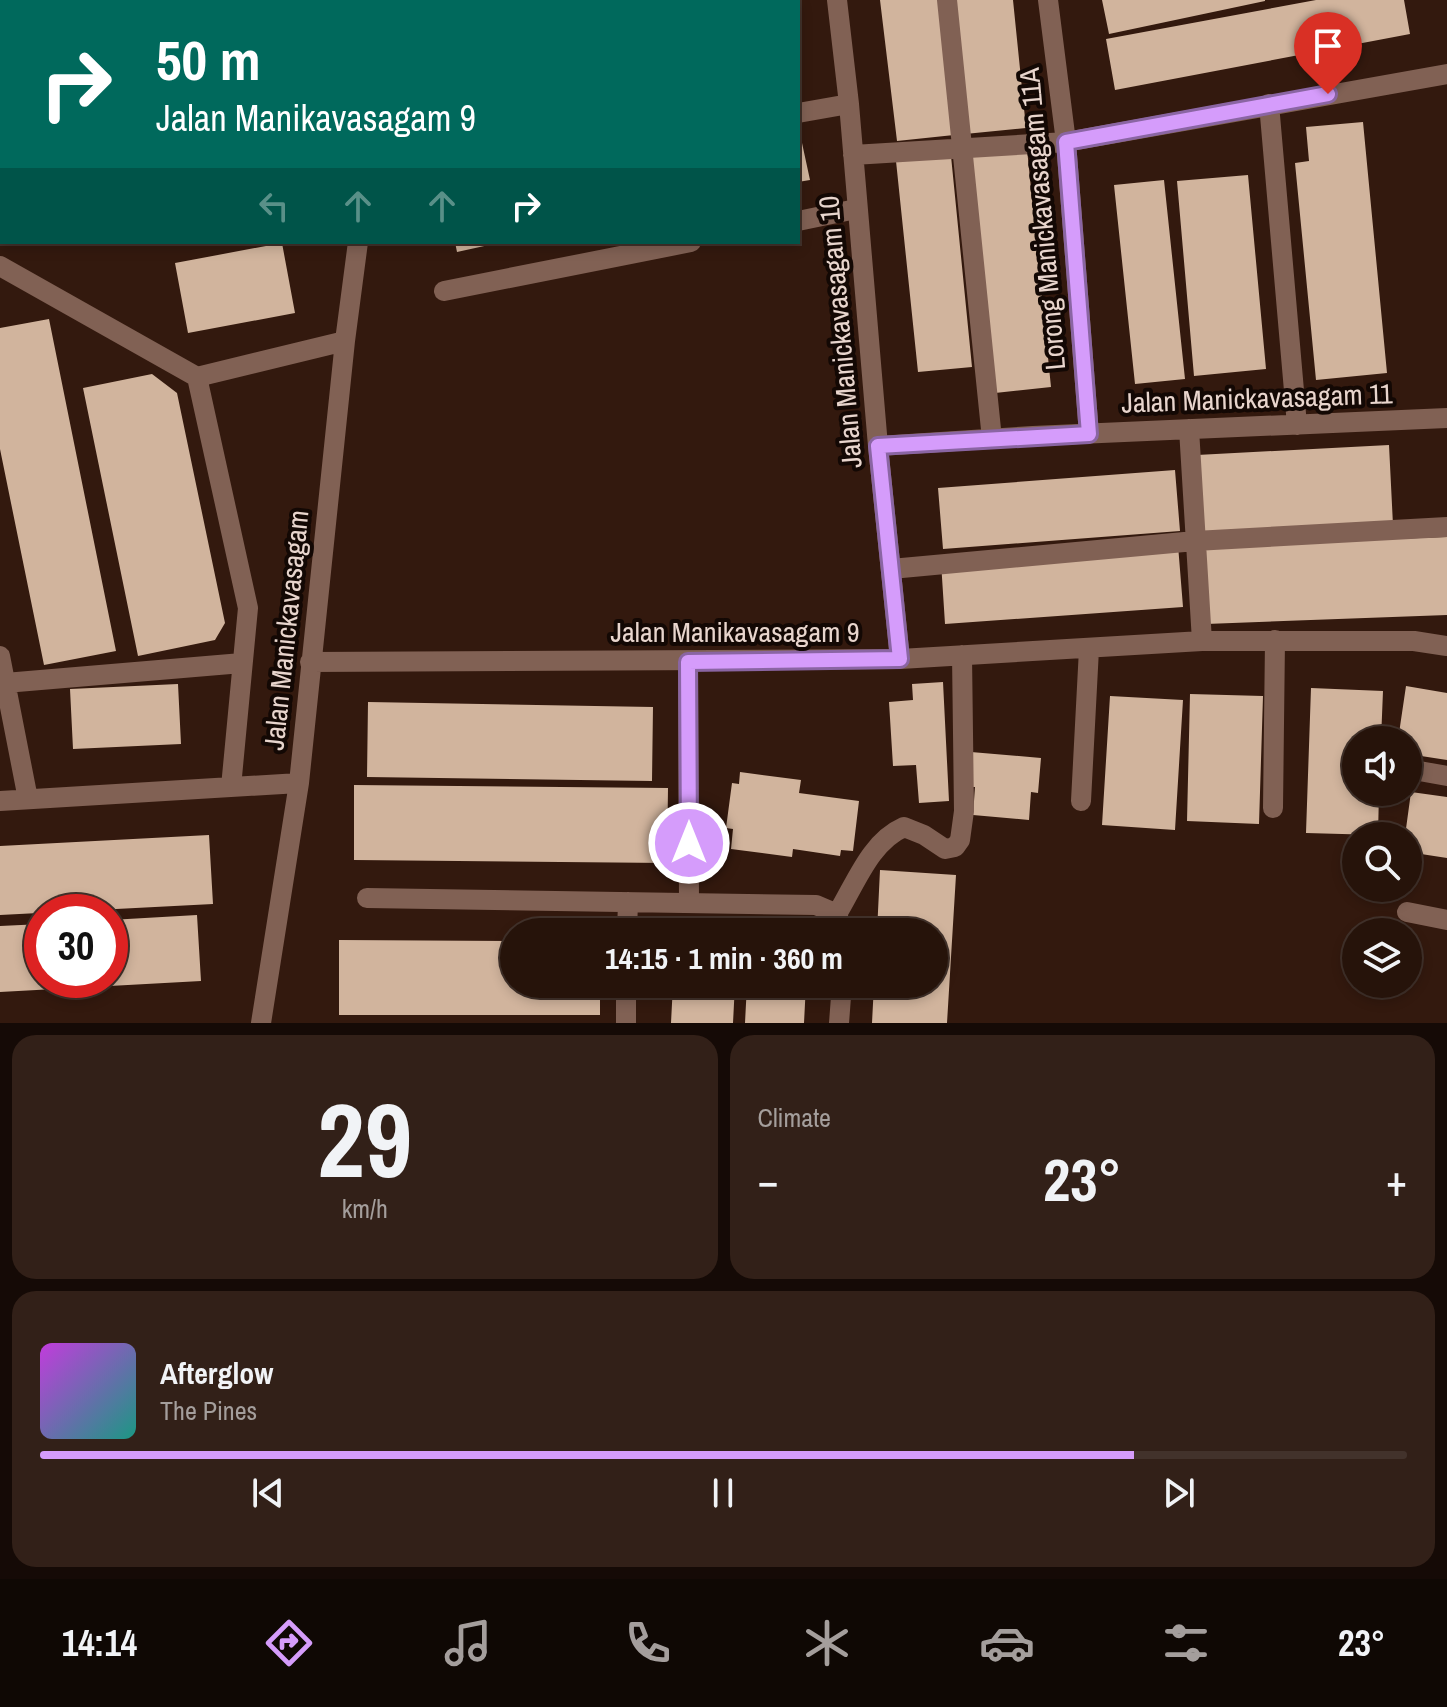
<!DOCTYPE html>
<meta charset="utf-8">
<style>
body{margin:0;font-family:"Archivo Narrow",sans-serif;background:#322018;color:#f1f3f6;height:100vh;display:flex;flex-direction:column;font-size:30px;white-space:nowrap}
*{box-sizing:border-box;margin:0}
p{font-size:26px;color:#a49e9c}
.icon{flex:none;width:44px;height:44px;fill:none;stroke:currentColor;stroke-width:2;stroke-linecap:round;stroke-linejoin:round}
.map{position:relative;height:1023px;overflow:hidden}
.drawer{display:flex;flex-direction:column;gap:12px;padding:12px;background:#150a06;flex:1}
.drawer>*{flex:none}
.top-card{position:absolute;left:0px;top:0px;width:800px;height:244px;box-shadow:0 4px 12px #0003,0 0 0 2px #42322b;background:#00695c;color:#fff;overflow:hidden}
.tools{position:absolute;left:1342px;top:726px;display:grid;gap:16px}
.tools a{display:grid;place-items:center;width:80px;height:80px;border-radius:50%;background:#26130a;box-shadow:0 4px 12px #0003,0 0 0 2px #42322b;font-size:40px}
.speed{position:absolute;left:24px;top:894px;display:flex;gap:16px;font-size:40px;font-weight:700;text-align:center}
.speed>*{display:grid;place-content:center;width:104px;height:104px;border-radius:50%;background:#26130a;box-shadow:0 4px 12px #0003,0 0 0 2px #42322b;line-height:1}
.speed .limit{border:12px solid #d22;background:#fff;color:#111}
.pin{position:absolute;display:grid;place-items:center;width:68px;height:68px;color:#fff;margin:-82px -34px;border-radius:50% 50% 50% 0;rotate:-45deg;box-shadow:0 0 8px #0007}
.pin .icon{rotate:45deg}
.me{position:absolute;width:88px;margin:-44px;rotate:0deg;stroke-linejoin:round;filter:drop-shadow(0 0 6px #0008)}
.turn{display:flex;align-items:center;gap:28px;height:168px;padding:0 24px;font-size:36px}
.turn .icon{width:104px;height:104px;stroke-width:2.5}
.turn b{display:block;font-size:56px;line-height:68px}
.lanes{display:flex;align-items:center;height:76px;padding:0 24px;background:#0003;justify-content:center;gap:40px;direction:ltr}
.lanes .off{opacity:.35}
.big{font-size:60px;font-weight:700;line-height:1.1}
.drawer .widget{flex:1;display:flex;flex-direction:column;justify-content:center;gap:12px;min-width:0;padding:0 28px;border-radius:24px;background:#322018}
.drawer .dial{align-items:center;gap:0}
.dial b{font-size:104px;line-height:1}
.song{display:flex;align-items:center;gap:24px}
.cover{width:96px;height:96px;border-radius:12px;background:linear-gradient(135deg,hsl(290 70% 55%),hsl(170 70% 35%))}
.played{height:8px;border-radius:4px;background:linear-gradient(90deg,#d59cfb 80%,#42322b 80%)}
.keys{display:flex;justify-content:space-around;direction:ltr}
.heat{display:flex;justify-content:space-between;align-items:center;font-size:44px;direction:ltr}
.drawer .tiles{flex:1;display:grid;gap:12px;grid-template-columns:1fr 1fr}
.widget:last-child{grid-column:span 2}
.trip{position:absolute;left:500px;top:918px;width:448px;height:80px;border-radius:40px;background:#26130a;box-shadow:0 4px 12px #0003,0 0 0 2px #42322b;font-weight:700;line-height:80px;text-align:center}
.tabs{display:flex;height:128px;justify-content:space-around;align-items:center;background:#0f0804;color:#a49e9c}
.tabs .icon{width:56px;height:56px}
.tabs .current{color:#d59cfb}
.tabs b{font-size:36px;color:#f1f3f6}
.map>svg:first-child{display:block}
.building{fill:#d1b49d}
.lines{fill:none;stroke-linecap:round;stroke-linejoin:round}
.minor{stroke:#816154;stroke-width:20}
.route-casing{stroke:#8a65a3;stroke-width:20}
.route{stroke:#d59cfb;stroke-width:14}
.labels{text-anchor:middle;stroke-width:8;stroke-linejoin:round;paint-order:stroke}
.street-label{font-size:28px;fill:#e8d5cd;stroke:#130804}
</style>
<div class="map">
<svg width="1447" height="1023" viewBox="0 0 1447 1023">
<rect width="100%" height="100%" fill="#33190e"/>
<path class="building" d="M 880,0 L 938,0 L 954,135 L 897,141 Z
M 951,0 L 1013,0 L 1026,128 L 965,134 Z
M 1102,0 L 1265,0 L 1265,1 L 1109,34 Z
M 1316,0 L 1404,0 L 1410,34 L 1115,90 L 1106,39 Z
M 1363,122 L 1387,373 L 1316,380 L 1295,163 L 1309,161 L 1306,127 Z
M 799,129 L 810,180 L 798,182 L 798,130 Z
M 1027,149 L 1051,387 L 995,393 L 971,155 Z
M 951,156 L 972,367 L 918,372 L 896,161 Z
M 1248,175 L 1266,369 L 1194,376 L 1177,181 Z
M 1164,180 L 1185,379 L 1135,384 L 1114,185 Z
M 455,242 L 498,242 L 498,243 L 457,252 Z
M 282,243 L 295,313 L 188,333 L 175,263 Z
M 49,319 L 116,651 L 44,665 L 0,449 L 0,328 Z
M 152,374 L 177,393 L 225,623 L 215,640 L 138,656 L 83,388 Z
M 1389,445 L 1393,525 L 1201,535 L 1197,455 Z
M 1175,470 L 1180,531 L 943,549 L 938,488 Z
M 1447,537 L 1447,615 L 1206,624 L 1203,546 Z
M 1178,545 L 1183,607 L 945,624 L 941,562 Z
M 943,682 L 949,801 L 919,803 L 916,765 L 893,766 L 889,702 L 913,700 L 912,684 Z
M 178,684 L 181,744 L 73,749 L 70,689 Z
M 1406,686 L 1447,693 L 1447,760 L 1408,754 L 1408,740 L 1398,740 Z
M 1311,688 L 1383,691 L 1381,740 L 1356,740 L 1356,792 L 1379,792 L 1378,835 L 1306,833 Z
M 1190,694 L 1263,696 L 1259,824 L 1187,821 Z
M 1110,696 L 1183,700 L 1175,830 L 1102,825 Z
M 368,702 L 653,707 L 652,781 L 367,777 Z
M 971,752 L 1041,758 L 1038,793 L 1031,792 L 1029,820 L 973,815 L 975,787 L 968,787 Z
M 740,772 L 801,780 L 799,793 L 859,801 L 853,851 L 841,850 L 840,856 L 793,849 L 792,857 L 731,849 L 733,829 L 726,828 L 732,783 L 739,784 Z
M 354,785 L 668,788 L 667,863 L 354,860 Z
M 1411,792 L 1447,797 L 1447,858 L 1408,852 L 1408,836 L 1405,836 Z
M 209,835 L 213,904 L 0,915 L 0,846 Z
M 880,870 L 956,875 L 947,1023 L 872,1023 L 874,984 L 934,984 L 934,932 L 877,932 Z
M 197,915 L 201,981 L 0,992 L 0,926 L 42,924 L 42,980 L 110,980 L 110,920 Z
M 339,940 L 514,941 L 514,984 L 600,984 L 600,1015 L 339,1015 Z
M 673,984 L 735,984 L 733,1023 L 671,1023 Z
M 747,984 L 806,984 L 804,1023 L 745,1023 Z"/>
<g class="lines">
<path class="minor" d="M 837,0 L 849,104 L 878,446 L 900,659
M 947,0 L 992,439
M 1048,0 L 1066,142 L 1089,434
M 388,2 L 388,0
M 759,2 L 768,0
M 1269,104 L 1297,425
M 798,113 L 849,104
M 853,155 L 1066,142 L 1447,74
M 798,221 L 856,209
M 0,266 L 197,377 L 345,341
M 444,291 L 691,242
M 197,377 L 248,608 L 231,787
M 1189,429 L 1202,641
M 878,446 L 1033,436 L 1447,418
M 891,569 L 1195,541 L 1447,527
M 0,656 L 28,799
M 310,662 L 900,659 L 1202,641 L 1414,641 L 1447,646
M 688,662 L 689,903
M 5,683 L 242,663
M 1408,769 L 1447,776
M 0,801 L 299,783
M 1081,801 L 1089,649
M 1273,808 L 1275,640
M 367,898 L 816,905 L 837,914 L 843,932
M 1407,912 L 1447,920
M 837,914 C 856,883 870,842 904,827 L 924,835 L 945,849 L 955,847 L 960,840 L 964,811 L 962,655
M 627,932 L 628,902
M 261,1023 L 299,783 L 345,341 L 358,242
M 626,1023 L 626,984
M 839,1023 L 842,984"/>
</g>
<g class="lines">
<defs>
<path id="route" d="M 689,843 L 688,662 L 900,659 L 878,446 L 1089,434 L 1066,142 L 1328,94"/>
</defs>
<use href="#route" class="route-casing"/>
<use href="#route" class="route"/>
</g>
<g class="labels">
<g class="street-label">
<text transform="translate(1042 219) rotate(-95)" y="10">Lorong Manickavasagam 11A</text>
<text transform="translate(840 332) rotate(-95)" y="10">Jalan Manickavasagam 10</text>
<text transform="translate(1257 398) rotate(-2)" y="10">Jalan Manickavasagam 11</text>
<text transform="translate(286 630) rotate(-84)" y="10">Jalan Manickavasagam</text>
<text x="735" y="642">Jalan Manikavasagam 9</text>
</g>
</g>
</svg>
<div class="tools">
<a><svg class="icon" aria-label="sound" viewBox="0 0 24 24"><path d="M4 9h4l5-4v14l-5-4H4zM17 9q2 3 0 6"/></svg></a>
<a><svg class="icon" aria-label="search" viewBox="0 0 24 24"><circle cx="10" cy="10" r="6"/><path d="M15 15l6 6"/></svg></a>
<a><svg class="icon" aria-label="layers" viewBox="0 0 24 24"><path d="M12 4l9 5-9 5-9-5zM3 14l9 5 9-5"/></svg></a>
</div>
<div class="speed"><div class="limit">30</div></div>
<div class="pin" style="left:1328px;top:94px;background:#d93025"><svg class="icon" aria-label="arrive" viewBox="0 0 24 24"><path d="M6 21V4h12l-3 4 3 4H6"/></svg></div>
<svg class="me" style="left:689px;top:843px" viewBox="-20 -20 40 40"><circle r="17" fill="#d59cfb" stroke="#fff" stroke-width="3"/><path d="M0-11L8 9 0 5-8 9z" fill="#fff"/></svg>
<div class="trip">14:15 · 1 min · 360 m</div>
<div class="top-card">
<div class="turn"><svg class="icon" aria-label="right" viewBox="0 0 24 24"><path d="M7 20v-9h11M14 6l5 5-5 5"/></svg><div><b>50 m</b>Jalan Manikavasagam 9</div></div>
<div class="lanes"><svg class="icon off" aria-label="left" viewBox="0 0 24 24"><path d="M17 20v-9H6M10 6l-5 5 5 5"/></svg><svg class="icon off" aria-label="ahead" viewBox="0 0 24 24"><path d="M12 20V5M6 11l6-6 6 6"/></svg><svg class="icon off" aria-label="ahead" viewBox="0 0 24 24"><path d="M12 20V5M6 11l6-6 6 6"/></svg><svg class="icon" aria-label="right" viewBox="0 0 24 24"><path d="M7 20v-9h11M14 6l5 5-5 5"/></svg></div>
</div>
</div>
<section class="drawer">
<div class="tiles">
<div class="widget dial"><b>29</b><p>km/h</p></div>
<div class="widget"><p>Climate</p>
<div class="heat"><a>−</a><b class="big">23°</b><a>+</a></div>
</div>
<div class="widget">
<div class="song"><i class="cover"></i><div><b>Afterglow</b><p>The Pines</p></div></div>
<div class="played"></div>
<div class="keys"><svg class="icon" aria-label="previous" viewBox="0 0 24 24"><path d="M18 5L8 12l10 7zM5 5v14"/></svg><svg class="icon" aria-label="pause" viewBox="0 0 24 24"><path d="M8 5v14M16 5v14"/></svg><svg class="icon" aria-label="next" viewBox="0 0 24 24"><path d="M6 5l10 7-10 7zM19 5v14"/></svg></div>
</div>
</div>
</section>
<nav class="tabs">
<b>14:14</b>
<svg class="icon current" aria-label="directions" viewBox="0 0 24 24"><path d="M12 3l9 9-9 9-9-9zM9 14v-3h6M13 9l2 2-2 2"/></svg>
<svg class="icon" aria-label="music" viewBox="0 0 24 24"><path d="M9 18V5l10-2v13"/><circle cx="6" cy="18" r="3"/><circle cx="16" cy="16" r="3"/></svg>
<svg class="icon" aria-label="phone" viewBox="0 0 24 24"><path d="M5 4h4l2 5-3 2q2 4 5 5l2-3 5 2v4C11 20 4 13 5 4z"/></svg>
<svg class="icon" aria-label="climate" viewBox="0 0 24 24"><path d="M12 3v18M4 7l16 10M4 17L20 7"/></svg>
<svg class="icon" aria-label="car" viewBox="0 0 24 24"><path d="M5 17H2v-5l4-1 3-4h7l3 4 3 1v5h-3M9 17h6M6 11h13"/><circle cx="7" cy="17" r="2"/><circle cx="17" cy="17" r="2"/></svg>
<svg class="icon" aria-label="filters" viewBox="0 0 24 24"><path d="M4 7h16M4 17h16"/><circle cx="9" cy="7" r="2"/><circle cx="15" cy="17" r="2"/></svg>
<b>23°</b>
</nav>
